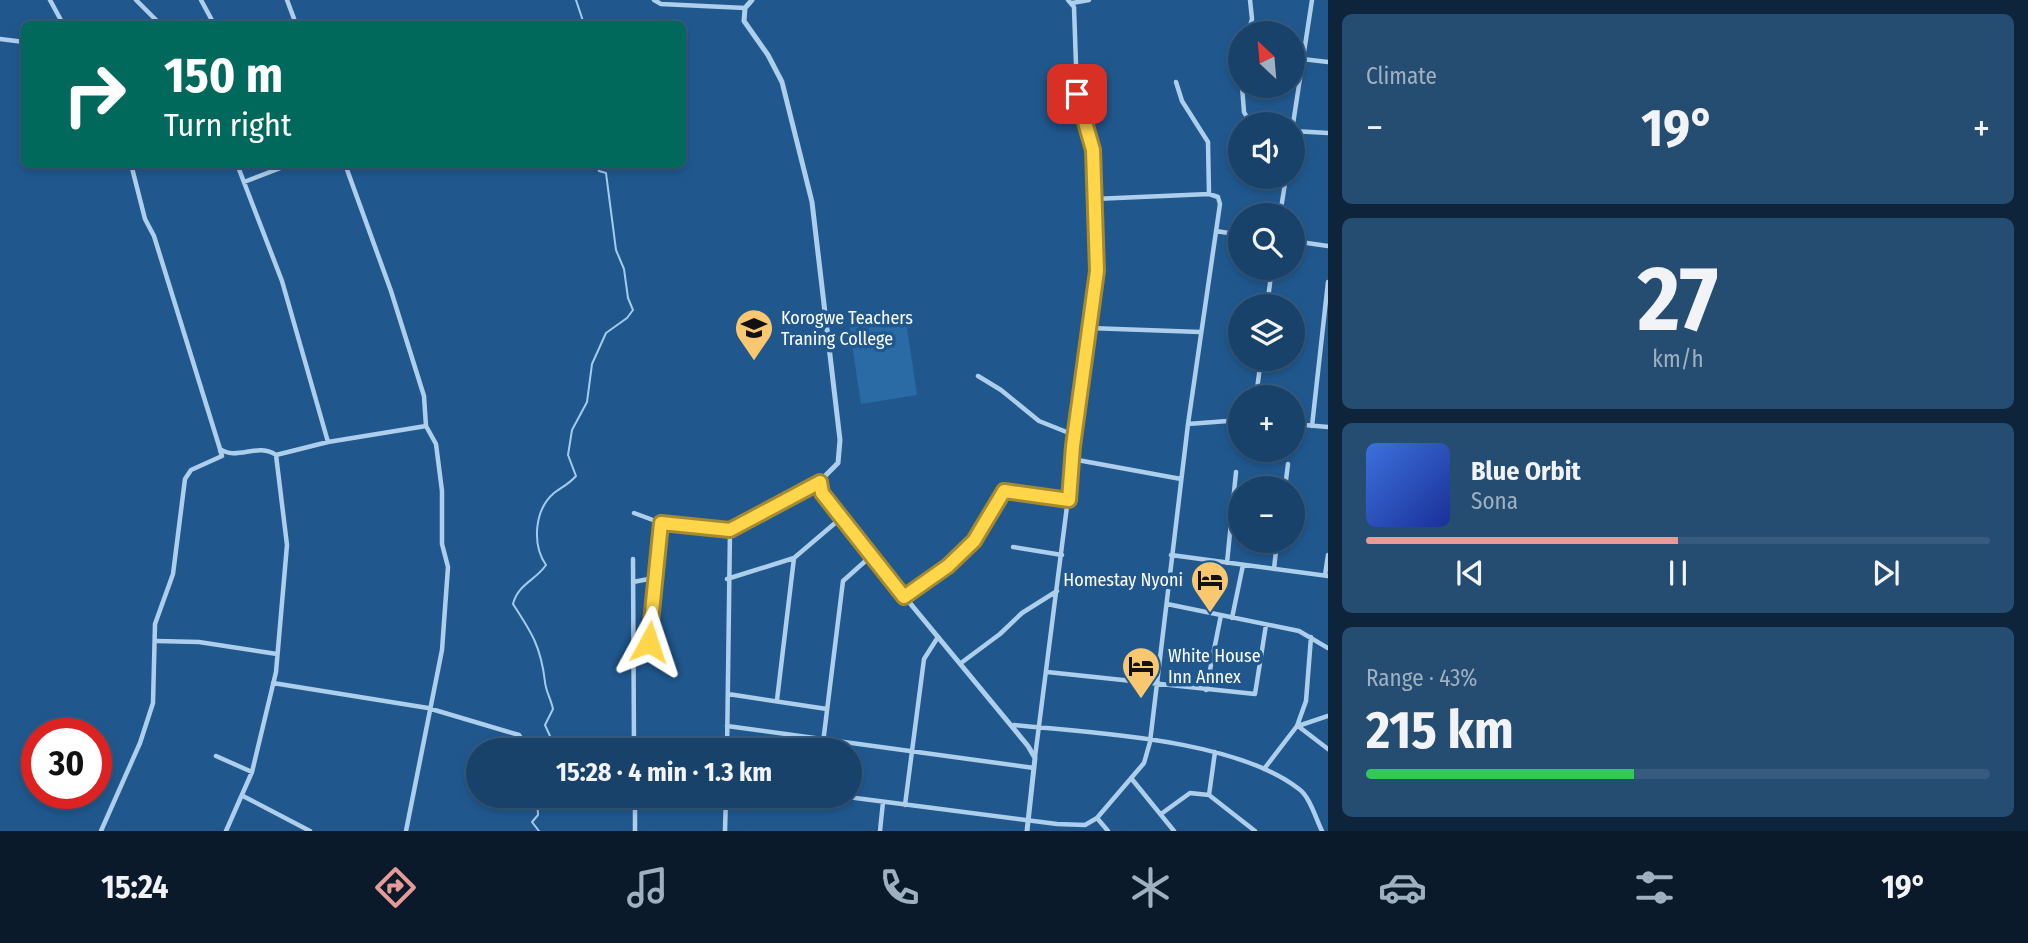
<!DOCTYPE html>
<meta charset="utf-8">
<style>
body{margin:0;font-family:"Fira Sans Condensed",sans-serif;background:#254d72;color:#f1f3f6;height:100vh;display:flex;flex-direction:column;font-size:26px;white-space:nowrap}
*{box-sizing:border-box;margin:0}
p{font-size:23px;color:#9fb0c1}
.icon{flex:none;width:38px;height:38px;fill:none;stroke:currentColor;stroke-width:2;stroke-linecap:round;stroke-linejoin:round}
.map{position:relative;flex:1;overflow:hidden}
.drawer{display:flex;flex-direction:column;gap:14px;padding:14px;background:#0d243a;width:700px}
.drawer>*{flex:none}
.banner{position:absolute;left:21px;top:21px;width:665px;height:147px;border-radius:10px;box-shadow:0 4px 10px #0003,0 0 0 2px #365b7e;background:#00695c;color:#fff;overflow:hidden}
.needle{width:46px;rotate:334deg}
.fabs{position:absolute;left:1228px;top:21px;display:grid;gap:14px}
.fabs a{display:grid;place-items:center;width:77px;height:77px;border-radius:50%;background:#18426a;box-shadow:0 4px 10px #0003,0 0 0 2px #365b7e;font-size:35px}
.speed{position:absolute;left:21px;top:718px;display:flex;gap:14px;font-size:35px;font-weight:700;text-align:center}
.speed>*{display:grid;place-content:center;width:91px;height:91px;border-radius:50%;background:#18426a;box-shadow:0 4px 10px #0003,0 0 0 2px #365b7e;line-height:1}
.speed .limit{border:10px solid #d22;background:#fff;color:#111}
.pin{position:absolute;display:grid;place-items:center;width:60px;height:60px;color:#fff;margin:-30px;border-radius:14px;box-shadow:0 4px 10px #0006}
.me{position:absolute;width:77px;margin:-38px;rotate:5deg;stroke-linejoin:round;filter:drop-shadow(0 0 5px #0008)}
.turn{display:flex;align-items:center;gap:24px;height:147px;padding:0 28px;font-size:32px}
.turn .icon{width:91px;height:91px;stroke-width:2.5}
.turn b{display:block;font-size:49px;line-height:60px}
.big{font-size:52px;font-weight:700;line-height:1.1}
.drawer .widget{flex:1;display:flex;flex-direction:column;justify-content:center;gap:10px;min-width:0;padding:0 24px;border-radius:10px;background:#254d72}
.drawer .dial{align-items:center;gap:0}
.dial b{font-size:91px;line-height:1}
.song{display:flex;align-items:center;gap:21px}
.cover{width:84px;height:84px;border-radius:10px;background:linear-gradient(135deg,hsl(220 70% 55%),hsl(230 70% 35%))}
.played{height:7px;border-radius:4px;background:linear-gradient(90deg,#e69b98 50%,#365b7e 50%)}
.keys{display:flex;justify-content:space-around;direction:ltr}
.heat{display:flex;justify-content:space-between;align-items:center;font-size:38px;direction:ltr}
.charge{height:10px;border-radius:5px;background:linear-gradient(90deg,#34c759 43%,#365b7e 0)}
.trip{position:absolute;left:466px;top:738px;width:396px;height:70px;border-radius:35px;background:#18426a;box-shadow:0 4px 10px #0003,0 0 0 2px #365b7e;font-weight:700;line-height:70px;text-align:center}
.menu{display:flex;height:112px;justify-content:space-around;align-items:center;background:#0a1a2a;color:#9fb0c1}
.menu .icon{width:49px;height:49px}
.menu .current{color:#e69b98}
.menu b{font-size:32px;color:#f1f3f6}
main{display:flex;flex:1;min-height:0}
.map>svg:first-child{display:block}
.pitch{fill:#2a6ba6}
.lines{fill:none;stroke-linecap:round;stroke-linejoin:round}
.stream{stroke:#a2cbed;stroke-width:2}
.minor{stroke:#aecfec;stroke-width:4.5}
.tertiary{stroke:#aecfec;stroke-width:5}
.route-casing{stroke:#a68a30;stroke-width:18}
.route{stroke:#ffd54a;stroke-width:12}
.labels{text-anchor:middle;stroke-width:7;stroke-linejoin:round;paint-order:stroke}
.poi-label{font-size:18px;fill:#fff;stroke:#20588e;text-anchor:start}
</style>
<main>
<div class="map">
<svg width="1328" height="831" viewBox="0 0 1328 831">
<rect width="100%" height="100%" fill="#20588e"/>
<path class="pitch" d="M 905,315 L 917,395 L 861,404 L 849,324 Z"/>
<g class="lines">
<path class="stream" d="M 576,0 L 584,24
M 547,751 L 550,736 L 545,725 L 553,709 C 551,699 546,692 545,682 C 541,647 532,633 513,604 C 518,584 535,581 546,565 C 532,545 534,510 554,493 C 562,487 569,484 576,476 L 568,455 L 572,430 L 587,402 L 592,364 L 606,333 L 627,318 L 633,310 L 628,298 L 624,269 L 616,250 L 606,173 L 599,171 L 597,164
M 537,796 L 538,815 L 532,822 L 539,831"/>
<path class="minor" d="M 50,0 L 63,24
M 136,0 L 160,24
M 201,0 L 214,24
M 287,0 L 296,24
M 654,0 L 661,4 L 745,8
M 1072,3 L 1089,0
M 1248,33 L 1252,19 L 1250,0
M 0,39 L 24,42
M 1302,59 L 1328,62
M 1241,66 L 1241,71
M 1176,82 L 1182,101 L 1208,142 L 1209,194
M 1242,86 L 1244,112 L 1248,119 L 1267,124
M 1293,124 L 1312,0
M 1293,131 L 1328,133
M 131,164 L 145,219 L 154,236 L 220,449 C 237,461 258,442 276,455 L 287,545 L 276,672 L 252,772 L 226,831
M 237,164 L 282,281 L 328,442
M 345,164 L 391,291 L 424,396 L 426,426 L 436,444 L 442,491 L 442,544 L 448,567 L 442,650 L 406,831
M 244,182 L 291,164
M 1094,199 L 1209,194 L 1218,197 L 1220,204 L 1188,424
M 1280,215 L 1286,177
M 1216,231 L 1241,235
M 1293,241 L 1328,246
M 1267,306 L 1272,268
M 1089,328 L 1200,332
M 978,376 L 1001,390 L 1039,421 L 1074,435
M 1256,397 L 1261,359
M 1293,424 L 1328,427
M 1312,426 L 1328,282
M 276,455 L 328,442 L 426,426
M 1072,459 L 1181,479
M 1285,488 L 1288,464
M 634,513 L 661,523 L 730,530 L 819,483
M 1013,547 L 1062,555
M 1171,555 L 1328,576
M 633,559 L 634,751
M 1227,563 L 1236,472
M 1274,569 L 1277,541
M 1325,575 L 1328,555
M 727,579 L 794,558 L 841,518
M 633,582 L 654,578
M 904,597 L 948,566 L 974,542 L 1004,491 L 1069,500
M 1167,604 L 1299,631 L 1328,648
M 1232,618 L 1243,565
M 157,641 L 199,642 L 277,654
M 647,659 L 661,523
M 961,663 L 1000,634 L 1022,613 L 1057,591
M 1047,672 L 1255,694 L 1266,625
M 273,683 L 428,708 L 519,735 L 530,751
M 1206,690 L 1221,615
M 728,694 L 827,709
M 777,700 L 794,558
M 1014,725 C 1094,733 1235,739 1299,789 C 1310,797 1316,819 1322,831
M 727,726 L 1034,768
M 1298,726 L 1328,749
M 1298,726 L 1328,716
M 554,751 L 570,751
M 727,751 L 730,530
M 822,751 L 843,581 L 871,556
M 216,756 L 252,772
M 1035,757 L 1097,271 L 1092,150 L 1077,94 L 1074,7 L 1068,0
M 1264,769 L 1297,726 L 1306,701 L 1311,637
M 1131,778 L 1174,831
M 1209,795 L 1215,752
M 243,796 L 310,831
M 635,796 L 635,831
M 840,796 L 1057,824 L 1085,825 L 1097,818 L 1144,763 L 1150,742 L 1188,424 L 1241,420
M 905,805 L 924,659 L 938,637
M 1161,814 L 1190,793 L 1209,795 L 1255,831
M 1097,818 L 1108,831
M 101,831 L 140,743 L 153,703 L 155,624 L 173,574 L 185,479 L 191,470 L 222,456 L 220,450
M 725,831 L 726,796
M 880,831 L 883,802"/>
<path class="tertiary" d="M 752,0 L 745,8 L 744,21 L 768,55 L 782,82 L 812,202 L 840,440 L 838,463 L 819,482 L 820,488 L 871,556 L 1028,746 L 1035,758 L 1027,831"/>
</g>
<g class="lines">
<defs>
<path id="route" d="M 649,642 L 661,523 L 730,530 L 820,482 L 822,493 L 904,597 L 948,566 L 974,541 L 1004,491 L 1069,500 L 1073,446 L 1097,271 L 1093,150 L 1077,94"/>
</defs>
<use href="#route" class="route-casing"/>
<use href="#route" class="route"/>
</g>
<defs>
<symbol id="university-pin" viewBox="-11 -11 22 30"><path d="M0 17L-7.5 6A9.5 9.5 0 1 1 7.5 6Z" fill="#f9c76f" stroke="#20588e"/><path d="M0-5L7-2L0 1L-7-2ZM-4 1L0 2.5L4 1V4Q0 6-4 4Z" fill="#111"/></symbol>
<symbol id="hotel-pin" viewBox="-11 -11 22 30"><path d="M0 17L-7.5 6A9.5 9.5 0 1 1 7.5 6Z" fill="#f9c76f" stroke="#20588e"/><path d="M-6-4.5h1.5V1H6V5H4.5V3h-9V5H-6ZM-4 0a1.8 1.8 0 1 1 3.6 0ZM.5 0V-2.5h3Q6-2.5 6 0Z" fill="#111"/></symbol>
</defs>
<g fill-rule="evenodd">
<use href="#university-pin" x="732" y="306" width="44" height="60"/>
<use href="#hotel-pin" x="1188" y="558" width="44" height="60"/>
<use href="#hotel-pin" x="1119" y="644" width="44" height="60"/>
</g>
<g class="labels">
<g class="poi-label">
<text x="781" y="324">Korogwe Teachers<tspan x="781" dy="21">Traning College</tspan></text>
<text x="1183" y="586" text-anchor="end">Homestay Nyoni</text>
<text x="1168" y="662">White House<tspan x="1168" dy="21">Inn Annex</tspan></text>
</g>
</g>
</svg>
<div class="fabs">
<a><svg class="needle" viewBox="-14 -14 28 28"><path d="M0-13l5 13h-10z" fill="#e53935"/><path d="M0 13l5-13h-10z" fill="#9fb0c1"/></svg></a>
<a><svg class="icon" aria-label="sound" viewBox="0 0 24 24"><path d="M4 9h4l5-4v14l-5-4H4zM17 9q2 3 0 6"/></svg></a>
<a><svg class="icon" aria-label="search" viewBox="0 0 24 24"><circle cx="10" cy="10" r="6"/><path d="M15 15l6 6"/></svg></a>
<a><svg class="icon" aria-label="layers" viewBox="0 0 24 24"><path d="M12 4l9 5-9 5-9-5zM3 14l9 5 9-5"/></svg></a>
<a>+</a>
<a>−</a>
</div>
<div class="speed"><div class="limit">30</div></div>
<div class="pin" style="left:1077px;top:94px;background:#d93025"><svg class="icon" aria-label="arrive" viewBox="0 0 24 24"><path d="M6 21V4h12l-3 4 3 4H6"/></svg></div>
<svg class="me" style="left:649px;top:642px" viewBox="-20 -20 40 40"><path d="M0-17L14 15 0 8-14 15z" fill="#ffd54a" stroke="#fff" stroke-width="4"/></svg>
<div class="trip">15:28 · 4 min · 1.3 km</div>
<div class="banner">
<div class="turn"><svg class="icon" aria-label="right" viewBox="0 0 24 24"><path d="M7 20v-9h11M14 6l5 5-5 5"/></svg><div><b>150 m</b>Turn right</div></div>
</div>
</div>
<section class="drawer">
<div class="widget"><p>Climate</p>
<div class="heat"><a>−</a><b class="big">19°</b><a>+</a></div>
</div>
<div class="widget dial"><b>27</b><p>km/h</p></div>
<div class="widget">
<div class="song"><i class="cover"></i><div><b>Blue Orbit</b><p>Sona</p></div></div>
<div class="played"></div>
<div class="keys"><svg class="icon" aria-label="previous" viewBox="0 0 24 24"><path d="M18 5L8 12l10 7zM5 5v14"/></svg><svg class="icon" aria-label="pause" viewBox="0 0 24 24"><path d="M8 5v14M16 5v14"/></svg><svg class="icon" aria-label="next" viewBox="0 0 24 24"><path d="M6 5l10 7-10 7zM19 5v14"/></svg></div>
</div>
<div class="widget"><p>Range · 43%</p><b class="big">215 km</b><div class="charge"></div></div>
</section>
</main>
<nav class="menu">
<b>15:24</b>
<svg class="icon current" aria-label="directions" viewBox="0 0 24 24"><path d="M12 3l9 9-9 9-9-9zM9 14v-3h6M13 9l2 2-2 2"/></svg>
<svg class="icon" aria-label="music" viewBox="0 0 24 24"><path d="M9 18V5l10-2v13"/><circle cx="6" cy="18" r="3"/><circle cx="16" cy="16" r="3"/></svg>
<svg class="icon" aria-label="phone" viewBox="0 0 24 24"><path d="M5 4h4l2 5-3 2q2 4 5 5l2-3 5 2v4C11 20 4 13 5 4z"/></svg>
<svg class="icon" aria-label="climate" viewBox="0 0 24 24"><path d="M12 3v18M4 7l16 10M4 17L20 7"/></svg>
<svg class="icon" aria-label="car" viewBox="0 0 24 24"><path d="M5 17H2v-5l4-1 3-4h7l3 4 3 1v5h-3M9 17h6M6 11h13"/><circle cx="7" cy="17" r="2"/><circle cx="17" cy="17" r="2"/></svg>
<svg class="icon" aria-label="filters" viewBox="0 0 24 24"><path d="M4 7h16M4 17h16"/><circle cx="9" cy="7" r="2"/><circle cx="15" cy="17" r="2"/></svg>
<b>19°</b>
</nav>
